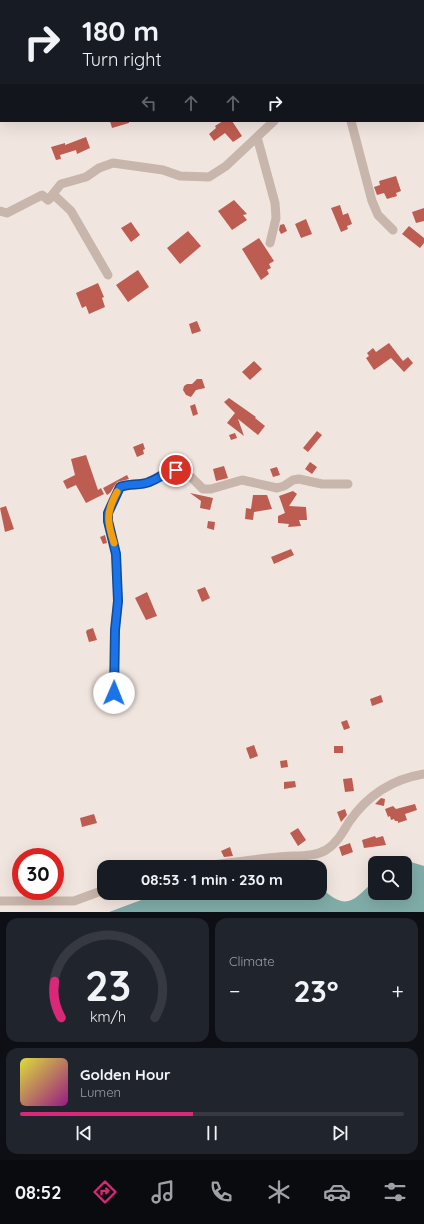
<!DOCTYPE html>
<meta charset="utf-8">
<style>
body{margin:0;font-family:Quicksand,sans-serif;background:#20242c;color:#f1f3f6;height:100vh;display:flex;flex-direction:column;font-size:15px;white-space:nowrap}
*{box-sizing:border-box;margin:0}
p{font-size:13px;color:#9ea1a6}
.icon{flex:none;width:22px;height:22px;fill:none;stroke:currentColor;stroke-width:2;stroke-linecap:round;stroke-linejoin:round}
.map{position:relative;height:912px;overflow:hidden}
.side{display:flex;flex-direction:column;gap:6px;padding:6px;background:#0d0f14;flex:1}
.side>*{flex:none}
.top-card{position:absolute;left:0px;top:0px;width:424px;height:122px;box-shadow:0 4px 16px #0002;background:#171b24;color:#f1f3f6;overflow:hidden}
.controls{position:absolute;left:368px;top:856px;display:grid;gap:8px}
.controls a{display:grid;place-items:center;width:44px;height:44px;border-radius:8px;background:#171b24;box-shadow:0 4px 16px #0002;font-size:20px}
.speed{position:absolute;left:12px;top:848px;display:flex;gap:8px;font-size:20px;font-weight:700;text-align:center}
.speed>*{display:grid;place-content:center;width:52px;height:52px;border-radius:50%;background:#171b24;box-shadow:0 4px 16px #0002;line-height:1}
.speed .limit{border:6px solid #d22;background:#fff;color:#111}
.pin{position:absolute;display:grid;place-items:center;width:34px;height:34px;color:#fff;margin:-17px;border:2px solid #fff;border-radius:50%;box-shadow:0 1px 4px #0007}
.me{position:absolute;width:44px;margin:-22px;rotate:1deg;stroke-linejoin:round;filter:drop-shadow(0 0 3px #0008)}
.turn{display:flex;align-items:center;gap:14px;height:84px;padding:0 16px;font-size:18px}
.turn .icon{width:52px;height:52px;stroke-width:2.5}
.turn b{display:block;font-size:28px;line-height:34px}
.lanes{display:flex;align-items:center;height:38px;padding:0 16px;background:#0003;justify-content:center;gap:20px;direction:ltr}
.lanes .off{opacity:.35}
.big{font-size:30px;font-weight:700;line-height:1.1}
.side .widget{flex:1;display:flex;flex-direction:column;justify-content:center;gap:6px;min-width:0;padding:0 14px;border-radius:12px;background:#20242c}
.side .dial{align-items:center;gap:0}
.dial svg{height:104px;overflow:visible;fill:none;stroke:#363941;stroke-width:7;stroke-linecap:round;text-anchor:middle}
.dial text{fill:#f1f3f6;stroke:none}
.song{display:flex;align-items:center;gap:12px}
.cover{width:48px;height:48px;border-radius:6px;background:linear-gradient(135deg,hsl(60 70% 55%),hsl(310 70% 35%))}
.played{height:4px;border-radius:2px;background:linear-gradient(90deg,#db2777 45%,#363941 45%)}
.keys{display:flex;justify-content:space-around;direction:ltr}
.heat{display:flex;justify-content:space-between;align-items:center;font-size:22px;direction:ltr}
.side .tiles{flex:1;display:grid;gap:6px;grid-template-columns:1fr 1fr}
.widget:last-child{grid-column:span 2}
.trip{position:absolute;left:97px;top:860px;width:230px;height:40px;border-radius:12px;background:#171b24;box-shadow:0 4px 16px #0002;font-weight:700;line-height:40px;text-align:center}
.menu{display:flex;height:64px;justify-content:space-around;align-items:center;background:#090b0e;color:#9ea1a6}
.menu .icon{width:28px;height:28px}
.menu .on{color:#db2777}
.menu b{font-size:18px;color:#f1f3f6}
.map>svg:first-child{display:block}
.water{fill:#80aca8}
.building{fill:#bd5c50}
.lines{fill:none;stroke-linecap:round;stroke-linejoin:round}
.street{stroke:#c8b5ab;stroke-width:9}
.route-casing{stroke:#114b97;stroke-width:10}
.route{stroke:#1a73e8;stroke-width:7}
.slow{stroke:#f59e0b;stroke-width:7}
</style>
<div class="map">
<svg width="424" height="912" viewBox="0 0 424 912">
<rect width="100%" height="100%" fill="#f1e6df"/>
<path class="water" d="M 411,862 L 424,866 L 424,912 L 109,912 L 152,896 L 168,893 L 320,893 L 320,887 C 347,912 353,901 375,880 L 375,893 L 405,893 L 405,865 Z"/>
<path class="building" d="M 110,121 L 129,121 L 129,123 L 112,128 Z
M 223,121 L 232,121 L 242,136 L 233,142 L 225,133 L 214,141 L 209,134 L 216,128 L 215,126 Z
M 86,137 L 90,148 L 77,154 L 76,150 L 60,155 L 61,159 L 56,160 L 51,147 L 65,143 L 65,145 Z
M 396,176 L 401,191 L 396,193 L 397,196 L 387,199 L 384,193 L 377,195 L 374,187 L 380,185 L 379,181 Z
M 234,200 L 247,214 L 243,215 L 247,220 L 232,230 L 218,211 Z
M 340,205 L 343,215 L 348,213 L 352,224 L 347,226 L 348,229 L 341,232 L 331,208 Z
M 424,208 L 424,221 L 416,223 L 412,212 Z
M 306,219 L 312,234 L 301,238 L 295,224 Z
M 131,222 L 140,235 L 131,242 L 121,228 Z
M 284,224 L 287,231 L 281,234 L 279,230 L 280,225 Z
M 409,226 L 424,238 L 424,243 L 420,248 L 402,234 Z
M 188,231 L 201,246 L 180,264 L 167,248 Z
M 259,238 L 274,261 L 269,264 L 271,268 L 267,270 L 269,274 L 261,280 L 242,249 Z
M 138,270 L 149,287 L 128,302 L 116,285 Z
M 98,283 L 104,297 L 102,298 L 105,307 L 89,314 L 86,306 L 82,308 L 76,293 Z
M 197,321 L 201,331 L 192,334 L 189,324 Z
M 389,343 L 403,361 L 408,357 L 413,363 L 404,372 L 391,358 L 374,370 L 366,358 L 369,356 L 367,353 L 373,348 L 376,352 Z
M 254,361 L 262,369 L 250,380 L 242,372 Z
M 197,379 L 202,379 L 205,388 L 196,390 L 191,397 L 186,395 L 183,390 L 184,386 L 187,384 L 192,384 Z
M 229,398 L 256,417 L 255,418 L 265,426 L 258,435 L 238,419 L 244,436 L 227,423 L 235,413 L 224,402 Z
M 195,404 L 198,414 L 193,416 L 190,406 Z
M 317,431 L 322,435 L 308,452 L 303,448 Z
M 235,433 L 237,438 L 231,440 L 229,435 Z
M 143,443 L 145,449 L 143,450 L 144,454 L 137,457 L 133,447 Z
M 86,455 L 98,490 L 101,488 L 104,494 L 86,503 L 76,485 L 67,489 L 63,481 L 75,475 L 71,459 Z
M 310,462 L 317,467 L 312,474 L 305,469 Z
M 224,466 L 228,478 L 216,481 L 213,469 Z
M 277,467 L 280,475 L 273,477 L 270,469 Z
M 127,475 L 129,479 L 117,482 L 110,493 L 107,495 L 103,488 Z
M 293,491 L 297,494 L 289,506 L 306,507 L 307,520 L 299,520 L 301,526 L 288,527 L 289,524 L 278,523 L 278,516 L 285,513 L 279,496 Z
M 190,493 L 213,498 L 210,510 L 200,508 L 201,501 Z
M 253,495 L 267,495 L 272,509 L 254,512 L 253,520 L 245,519 L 246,508 L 251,509 Z
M 6,506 L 14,529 L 5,532 L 0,508 Z
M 208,521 L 215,522 L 214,530 L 207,528 Z
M 105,535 L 107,543 L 103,544 L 100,537 Z
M 291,549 L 294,555 L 274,564 L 271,557 Z
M 205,587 L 210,598 L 202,602 L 197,590 Z
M 147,592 L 157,616 L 146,620 L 135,598 Z
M 93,628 L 97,640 L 89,642 L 86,632 L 87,630 Z
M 381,695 L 383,702 L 372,706 L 370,699 Z
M 347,720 L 350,728 L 344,730 L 341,722 Z
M 254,745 L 258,756 L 250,759 L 246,748 Z
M 334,746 L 343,746 L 343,753 L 334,753 Z
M 287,760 L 288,767 L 281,768 L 280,761 Z
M 352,778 L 354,791 L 345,792 L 343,779 Z
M 295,781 L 296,787 L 284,789 L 284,782 Z
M 381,798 L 385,799 L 384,806 L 375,804 Z
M 415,804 L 417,810 L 405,814 L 407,820 L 398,823 L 398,821 L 395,821 L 394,819 L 391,820 L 390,816 L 388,817 L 385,809 L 393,806 L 396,809 Z
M 345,809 L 347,815 L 341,822 L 337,812 Z
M 94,814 L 97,823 L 82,827 L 80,818 Z
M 298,828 L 306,840 L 298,846 L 290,833 Z
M 375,836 L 376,838 L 383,836 L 386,845 L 364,848 L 362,840 Z
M 350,843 L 353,852 L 342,856 L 339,847 Z
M 230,847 L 233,856 L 224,857 L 221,851 Z"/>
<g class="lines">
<path class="street" d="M 321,1 L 322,0
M 340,1 L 341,0
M 351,121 L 372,201 L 378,215 L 393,230
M 257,137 L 275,203 L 276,218 L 270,243
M 48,200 L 61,184 L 86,177 L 99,168 L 113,163 L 163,170 L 180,176 L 209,177 L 226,166 L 274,121
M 0,211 L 7,213 L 42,195 L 48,200 L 54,195 L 71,211 L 108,275
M 114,693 L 115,630 L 118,601 L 116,554 L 108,521 L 108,513 L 112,502 L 120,487 L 132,484 L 149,483 L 164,473 L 176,470 L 189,475 L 203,489 L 211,489 L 242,480 L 277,488 L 284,486 L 293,480 L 299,479 L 322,484 L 348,484
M 187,867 C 218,865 248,860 278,857 C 294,855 312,858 326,850 C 337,843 343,832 349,822 C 367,796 393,779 424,774
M 0,901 L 74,901 L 104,890"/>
</g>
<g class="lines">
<defs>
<path id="route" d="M 114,693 L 115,630 L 118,601 L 116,554 L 108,521 L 108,513 L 120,487 C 130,483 140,486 149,482 C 160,478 163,473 176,470"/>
</defs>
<use href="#route" class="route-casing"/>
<use href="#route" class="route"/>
<path class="slow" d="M 114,543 C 107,522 106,512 117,492"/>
</g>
</svg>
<div class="controls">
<a><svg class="icon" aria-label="search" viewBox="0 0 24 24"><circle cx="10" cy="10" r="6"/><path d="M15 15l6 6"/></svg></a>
</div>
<div class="speed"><div class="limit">30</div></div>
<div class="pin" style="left:176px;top:470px;background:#d93025"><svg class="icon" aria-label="arrive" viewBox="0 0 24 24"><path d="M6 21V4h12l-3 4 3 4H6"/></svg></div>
<svg class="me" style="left:114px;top:693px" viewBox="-20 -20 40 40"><circle r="19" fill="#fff"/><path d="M0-13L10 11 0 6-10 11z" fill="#1a73e8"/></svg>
<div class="trip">08:53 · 1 min · 230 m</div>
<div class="top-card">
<div class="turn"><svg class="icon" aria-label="right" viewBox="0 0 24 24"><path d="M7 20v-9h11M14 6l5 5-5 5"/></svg><div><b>180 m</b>Turn right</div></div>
<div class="lanes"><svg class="icon off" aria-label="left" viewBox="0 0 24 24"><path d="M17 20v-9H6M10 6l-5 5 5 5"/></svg><svg class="icon off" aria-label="ahead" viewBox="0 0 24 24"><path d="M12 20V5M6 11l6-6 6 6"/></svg><svg class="icon off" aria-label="ahead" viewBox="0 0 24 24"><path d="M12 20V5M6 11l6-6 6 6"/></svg><svg class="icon" aria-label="right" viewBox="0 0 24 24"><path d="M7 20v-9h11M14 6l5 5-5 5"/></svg></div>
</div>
</div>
<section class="side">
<div class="tiles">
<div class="widget dial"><svg viewBox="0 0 100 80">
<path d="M14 69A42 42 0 1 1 86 69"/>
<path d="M14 69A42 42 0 0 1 9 41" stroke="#db2777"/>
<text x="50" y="56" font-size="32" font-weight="700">23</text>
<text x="50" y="72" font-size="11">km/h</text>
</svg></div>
<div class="widget"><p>Climate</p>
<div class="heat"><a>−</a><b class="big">23°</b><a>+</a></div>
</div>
<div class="widget">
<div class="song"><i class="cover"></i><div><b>Golden Hour</b><p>Lumen</p></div></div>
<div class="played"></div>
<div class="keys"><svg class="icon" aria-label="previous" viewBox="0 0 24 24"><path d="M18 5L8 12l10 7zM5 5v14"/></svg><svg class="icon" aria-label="pause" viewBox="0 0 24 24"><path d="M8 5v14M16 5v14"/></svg><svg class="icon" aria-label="next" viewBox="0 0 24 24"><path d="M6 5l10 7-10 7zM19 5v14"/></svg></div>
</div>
</div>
</section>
<nav class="menu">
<b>08:52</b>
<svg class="icon on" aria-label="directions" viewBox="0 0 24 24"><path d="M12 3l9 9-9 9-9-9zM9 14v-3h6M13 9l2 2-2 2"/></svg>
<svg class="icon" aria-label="music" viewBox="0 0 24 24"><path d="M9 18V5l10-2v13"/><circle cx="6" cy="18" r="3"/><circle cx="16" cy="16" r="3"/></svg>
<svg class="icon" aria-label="phone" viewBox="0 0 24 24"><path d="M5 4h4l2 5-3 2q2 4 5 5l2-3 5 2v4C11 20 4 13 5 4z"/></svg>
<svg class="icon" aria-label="climate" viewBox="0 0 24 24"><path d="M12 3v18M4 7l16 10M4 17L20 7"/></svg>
<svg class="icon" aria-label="car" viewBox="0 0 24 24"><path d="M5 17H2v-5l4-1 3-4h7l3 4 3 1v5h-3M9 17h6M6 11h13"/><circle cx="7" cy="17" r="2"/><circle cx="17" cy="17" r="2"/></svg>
<svg class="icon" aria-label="filters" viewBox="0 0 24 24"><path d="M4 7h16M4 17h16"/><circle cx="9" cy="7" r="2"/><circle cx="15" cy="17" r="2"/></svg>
</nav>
